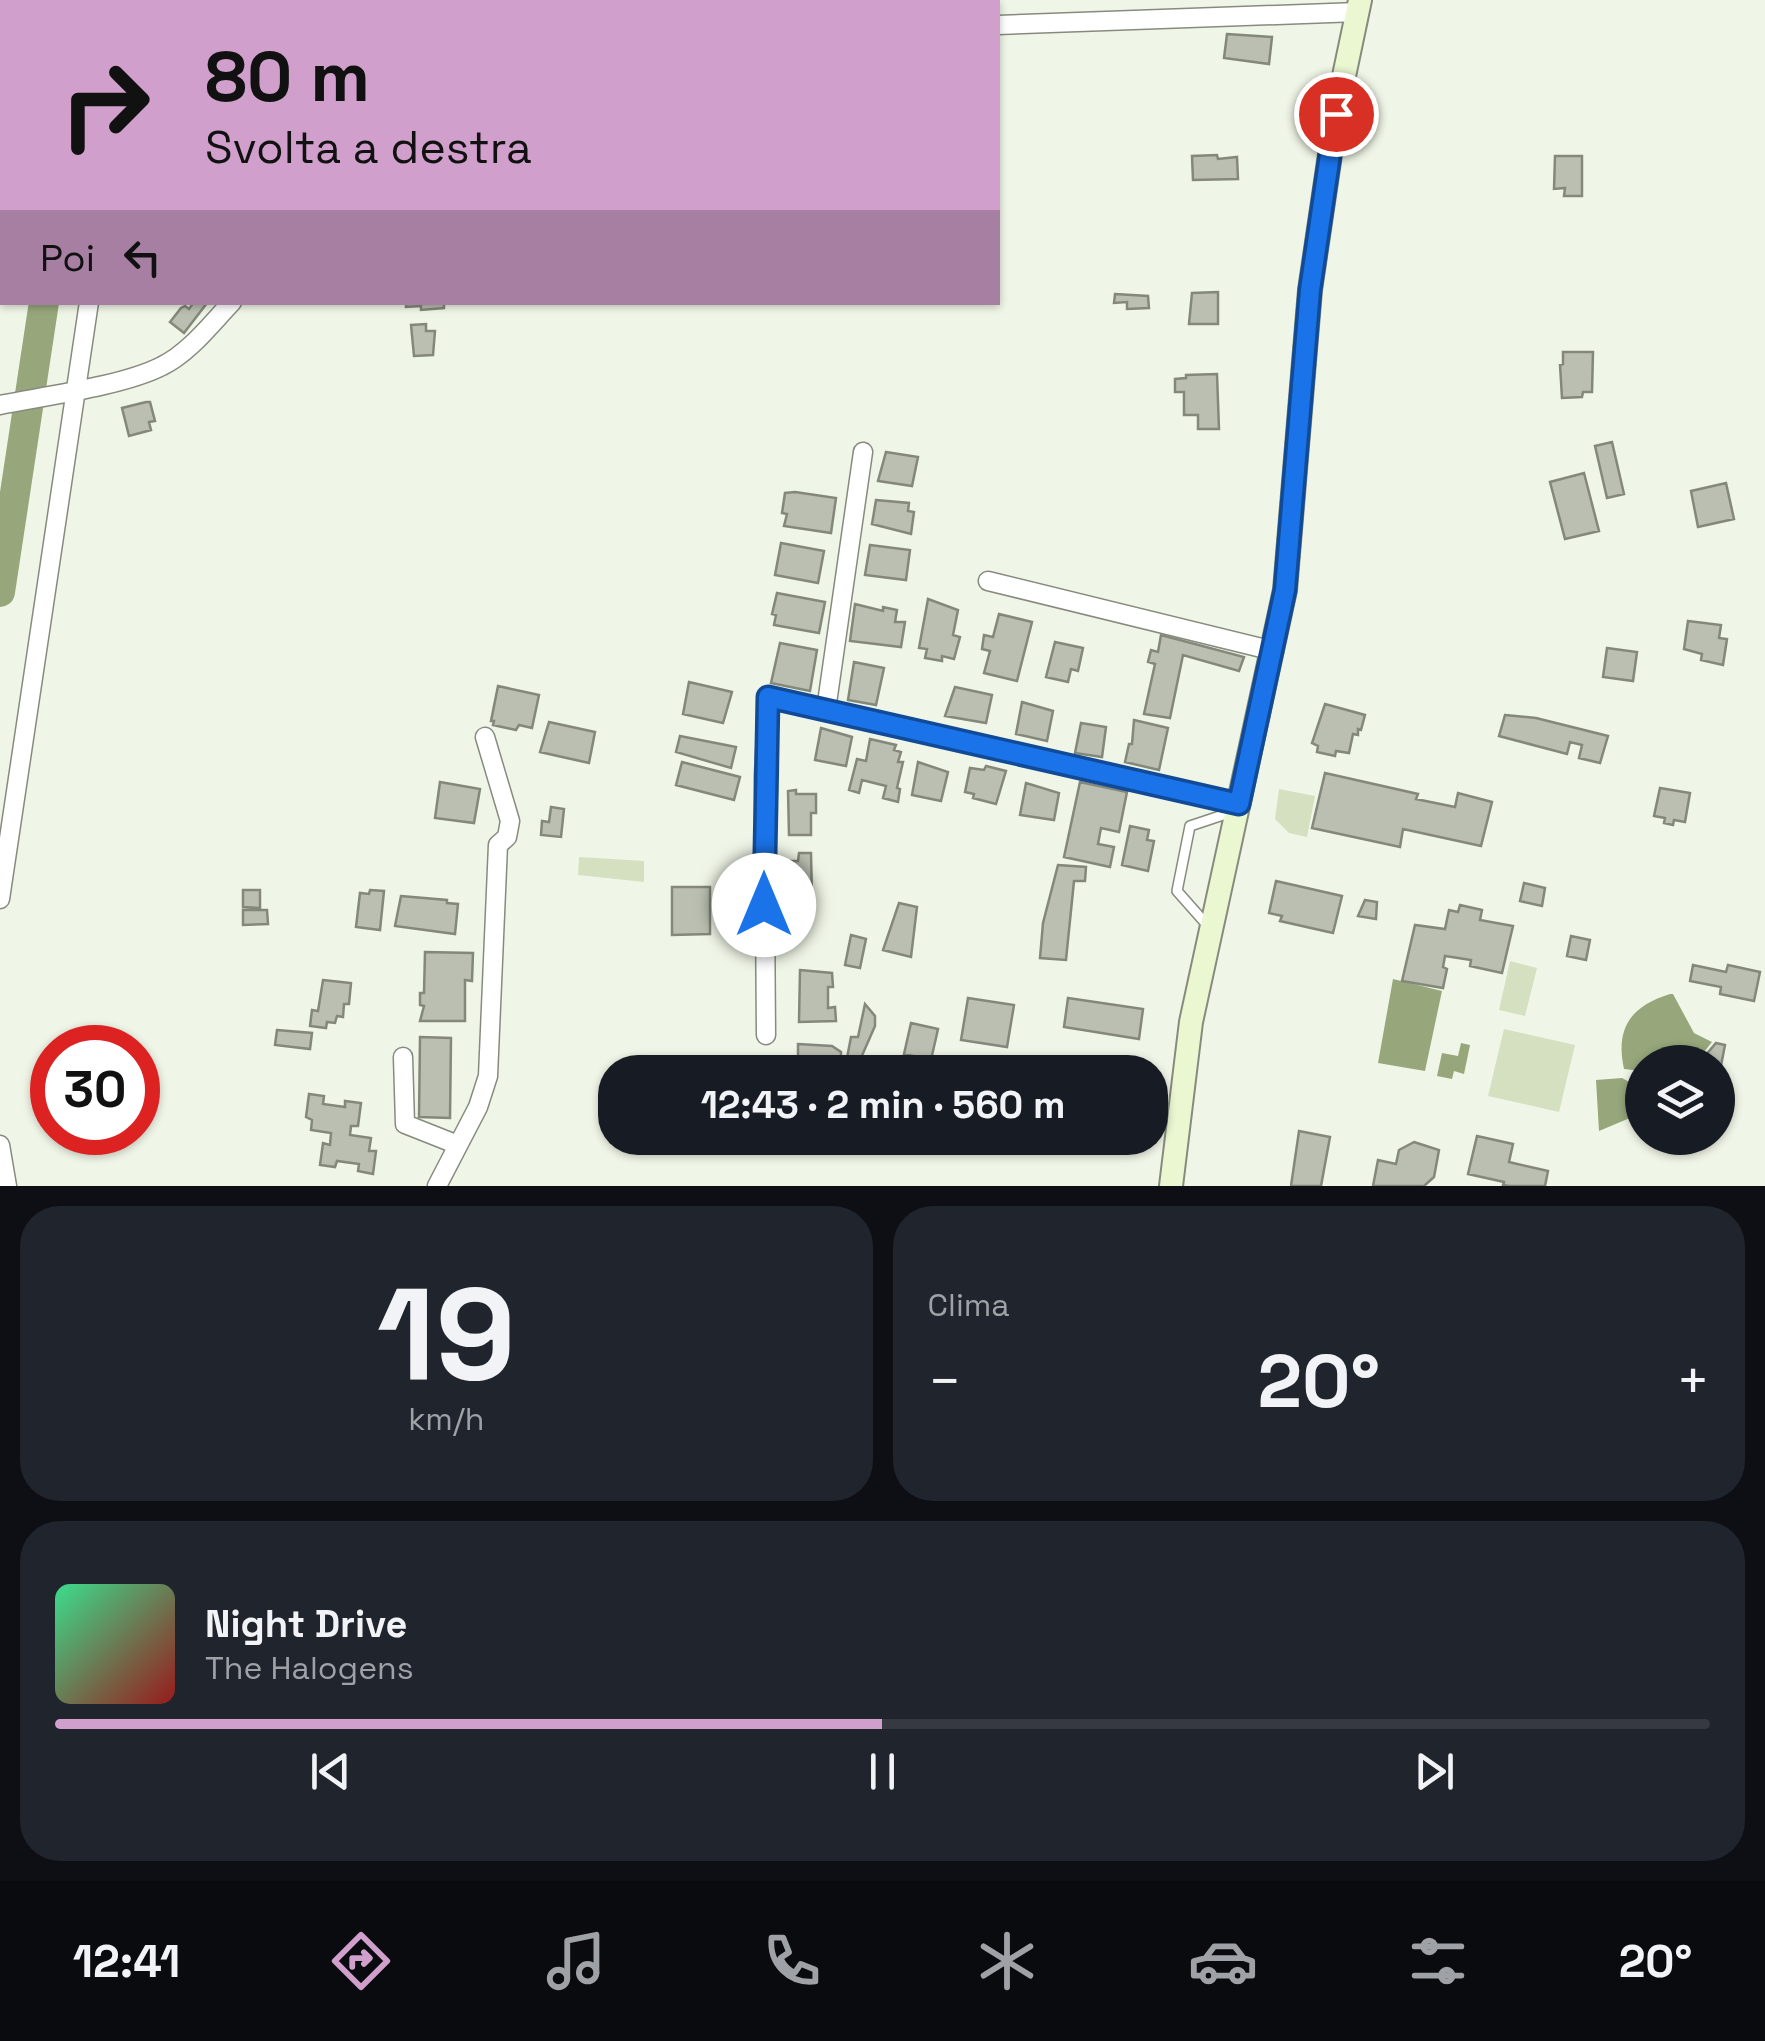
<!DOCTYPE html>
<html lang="it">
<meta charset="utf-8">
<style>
body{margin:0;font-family:"Space Grotesk",sans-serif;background:#20242c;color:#f1f3f6;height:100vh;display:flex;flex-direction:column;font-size:38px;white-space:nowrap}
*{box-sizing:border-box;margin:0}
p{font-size:32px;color:#9ea1a6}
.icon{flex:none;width:55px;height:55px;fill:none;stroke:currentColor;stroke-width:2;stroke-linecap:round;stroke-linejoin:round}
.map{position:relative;height:1186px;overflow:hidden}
.drawer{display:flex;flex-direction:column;gap:20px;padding:20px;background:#0d0f14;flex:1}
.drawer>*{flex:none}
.hud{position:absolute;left:0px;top:0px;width:1000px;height:305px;box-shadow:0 2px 8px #0004;background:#d09fcb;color:#111;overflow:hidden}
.fabs{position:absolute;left:1625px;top:1045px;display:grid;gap:20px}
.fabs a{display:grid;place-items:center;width:110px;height:110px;border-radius:50%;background:#171b24;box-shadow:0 2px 8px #0004;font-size:50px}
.speed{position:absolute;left:30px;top:1025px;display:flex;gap:20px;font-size:50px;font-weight:700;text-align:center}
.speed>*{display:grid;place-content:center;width:130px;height:130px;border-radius:50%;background:#171b24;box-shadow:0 2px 8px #0004;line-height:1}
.speed .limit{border:15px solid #d22;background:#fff;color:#111}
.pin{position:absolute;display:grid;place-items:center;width:85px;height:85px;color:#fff;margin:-42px;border:5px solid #fff;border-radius:50%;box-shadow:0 2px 10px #0007}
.me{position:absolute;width:110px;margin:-55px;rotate:0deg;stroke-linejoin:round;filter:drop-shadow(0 0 8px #0008)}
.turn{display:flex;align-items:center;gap:35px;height:210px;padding:0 40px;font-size:45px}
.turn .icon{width:130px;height:130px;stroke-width:2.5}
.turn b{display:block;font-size:70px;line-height:85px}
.then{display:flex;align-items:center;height:95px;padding:0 40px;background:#0003;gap:20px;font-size:38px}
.big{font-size:75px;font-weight:700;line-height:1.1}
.drawer .widget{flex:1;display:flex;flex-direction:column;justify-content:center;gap:15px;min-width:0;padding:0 35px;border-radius:40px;background:#20242c}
.drawer .dial{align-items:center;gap:0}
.dial b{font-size:130px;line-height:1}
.song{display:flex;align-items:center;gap:30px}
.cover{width:120px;height:120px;border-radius:15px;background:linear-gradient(135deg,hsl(150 70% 55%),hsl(0 70% 35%))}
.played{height:10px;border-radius:5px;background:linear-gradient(90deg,#d09fcb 50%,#363941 50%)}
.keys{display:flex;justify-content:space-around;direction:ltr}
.heat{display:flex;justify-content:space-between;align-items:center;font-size:55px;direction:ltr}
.drawer .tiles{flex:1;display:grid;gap:20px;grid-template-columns:1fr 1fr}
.widget:last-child{grid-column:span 2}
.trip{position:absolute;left:598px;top:1055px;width:570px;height:100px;border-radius:40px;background:#171b24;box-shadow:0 2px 8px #0004;font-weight:700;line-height:100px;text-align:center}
.menu{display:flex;height:160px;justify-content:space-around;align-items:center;background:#090b0e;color:#9ea1a6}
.menu .icon{width:70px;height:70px}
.menu .selected{color:#d09fcb}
.menu b{font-size:45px;color:#f1f3f6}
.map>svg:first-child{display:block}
.green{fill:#d4e0bf}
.water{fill:#97a77b}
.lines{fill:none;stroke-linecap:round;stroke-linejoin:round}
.river{stroke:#97a77b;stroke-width:30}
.building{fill:#babfb1;stroke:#83887a;stroke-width:2.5}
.lane-casing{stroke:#868b7e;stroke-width:12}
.street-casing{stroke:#868b7e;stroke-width:21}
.secondary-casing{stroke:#868b7e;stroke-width:26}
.lane{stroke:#fff;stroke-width:9}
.street{stroke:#fff;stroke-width:18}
.secondary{stroke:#ebf7d1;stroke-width:22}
.route-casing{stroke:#114b97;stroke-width:25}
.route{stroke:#1a73e8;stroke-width:18}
</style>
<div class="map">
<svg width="1765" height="1186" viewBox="0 0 1765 1186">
<rect width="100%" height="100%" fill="#f0f6e7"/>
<path class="green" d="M 1279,789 L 1315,796 L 1307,837 L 1289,833 L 1275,819 Z
M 579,857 L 644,861 L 644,882 L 578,875 Z
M 1510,961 L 1537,968 L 1525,1016 L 1499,1010 Z
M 1504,1029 L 1575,1045 L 1559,1112 L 1488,1096 Z"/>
<path class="water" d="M 1393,979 L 1442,991 L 1425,1071 L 1378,1063 Z
M 1670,994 L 1673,994 L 1694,1033 L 1712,1042 L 1696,1062 L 1642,1062 L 1642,1071 L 1624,1069 C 1615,1028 1631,1006 1670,994 Z
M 1461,1043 L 1470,1045 L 1464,1074 L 1454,1071 L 1452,1079 L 1437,1076 L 1442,1053 L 1458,1056 Z
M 1622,1078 L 1642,1089 L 1642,1101 L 1636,1101 L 1637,1115 L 1599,1131 L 1596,1080 Z"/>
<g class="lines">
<path class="river" d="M 89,2 L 89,0
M 0,592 L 44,302"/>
</g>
<path class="building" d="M 1227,34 L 1272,37 L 1269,64 L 1224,58 Z
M 1217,155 L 1218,159 L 1237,157 L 1238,179 L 1193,180 L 1192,156 Z
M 1555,156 L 1582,156 L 1582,196 L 1564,196 L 1565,188 L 1554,189 Z
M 1218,292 L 1218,324 L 1189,324 L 1192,293 Z
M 1115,294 L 1148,296 L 1149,308 L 1127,309 L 1127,302 L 1114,303 Z
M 194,302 L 207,303 L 184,333 L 170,322 L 181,308 L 185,306 L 189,309 Z
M 406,302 L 444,302 L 444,308 L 421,310 L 421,306 L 406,307 Z
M 426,324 L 426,331 L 435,331 L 433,355 L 414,356 L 411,325 Z
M 1563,352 L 1593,352 L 1592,392 L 1583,392 L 1582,397 L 1562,398 L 1560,365 L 1563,364 Z
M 1217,374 L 1219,429 L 1198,429 L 1198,415 L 1184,415 L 1184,392 L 1175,392 L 1175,379 L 1186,378 L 1186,375 Z
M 146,402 L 150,402 L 155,421 L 149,422 L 151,430 L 129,436 L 122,408 Z
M 1612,442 L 1624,494 L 1607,498 L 1595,446 Z
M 886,452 L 918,457 L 912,486 L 878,481 Z
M 1584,473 L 1599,531 L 1565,539 L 1550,482 Z
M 1726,483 L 1734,519 L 1698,527 L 1691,491 Z
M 795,492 L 836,498 L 831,533 L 784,526 L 787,514 L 782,513 L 785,493 Z
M 876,500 L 909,503 L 908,511 L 914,512 L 911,534 L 872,524 Z
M 781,543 L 824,551 L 818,583 L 775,575 Z
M 870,545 L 910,550 L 906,580 L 865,575 Z
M 777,593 L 825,602 L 819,633 L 774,625 L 776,615 L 772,614 Z
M 928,599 L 958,610 L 953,635 L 960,637 L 954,659 L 942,656 L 942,661 L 925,658 L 927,649 L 919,648 Z
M 855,604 L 883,611 L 883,607 L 897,610 L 895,622 L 905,622 L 901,647 L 850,641 Z
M 999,614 L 1032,622 L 1017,681 L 984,673 L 990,651 L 982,649 L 984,635 L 993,637 Z
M 1688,621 L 1721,625 L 1719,638 L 1727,639 L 1723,665 L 1701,660 L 1702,654 L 1684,649 Z
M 1161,635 L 1244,657 L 1239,671 L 1183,655 L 1170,718 L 1144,714 L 1155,664 L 1148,662 L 1151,650 L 1158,652 Z
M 1055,642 L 1083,648 L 1078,671 L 1071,669 L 1068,682 L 1046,677 Z
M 780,643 L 817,650 L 810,691 L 771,683 Z
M 1607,648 L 1637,652 L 1633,681 L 1603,677 Z
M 854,662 L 884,668 L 876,705 L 848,700 Z
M 689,682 L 732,692 L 723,723 L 683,714 Z
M 498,686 L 539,695 L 532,728 L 519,725 L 516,730 L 493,725 L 494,721 L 491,721 Z
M 955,687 L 992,695 L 986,723 L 945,716 Z
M 1022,702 L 1053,711 L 1047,741 L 1016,734 Z
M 1325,704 L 1365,715 L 1361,730 L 1358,729 L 1358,735 L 1353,734 L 1349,753 L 1336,751 L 1335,756 L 1317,752 L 1318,746 L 1312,743 Z
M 1505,715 L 1536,718 L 1608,736 L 1600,763 L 1579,758 L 1582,745 L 1570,742 L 1567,754 L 1499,736 Z
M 1134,720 L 1168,728 L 1159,770 L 1125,762 L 1129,744 L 1132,744 Z
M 549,722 L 595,732 L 589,763 L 540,752 Z
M 1081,723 L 1106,727 L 1102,757 L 1075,753 Z
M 821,728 L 852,737 L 846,766 L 815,760 Z
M 680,736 L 736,747 L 731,768 L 676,752 Z
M 870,739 L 896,745 L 894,750 L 901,752 L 898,762 L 903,762 L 897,788 L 900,789 L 898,802 L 883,798 L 886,786 L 862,780 L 859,793 L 849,790 L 857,759 L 866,761 Z
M 682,762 L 740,777 L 734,800 L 676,785 Z
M 918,762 L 948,772 L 941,801 L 912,795 Z
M 986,766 L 1006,771 L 996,804 L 973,798 L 974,794 L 965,792 L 970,768 L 984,770 Z
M 1325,773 L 1418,794 L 1416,799 L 1455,807 L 1458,793 L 1492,802 L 1481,846 L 1403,829 L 1400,847 L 1312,828 Z
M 440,782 L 480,789 L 474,823 L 435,818 Z
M 1080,782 L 1127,792 L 1119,832 L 1101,828 L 1098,844 L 1114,847 L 1110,867 L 1064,857 Z
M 1026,783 L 1059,793 L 1054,820 L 1020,815 Z
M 1660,788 L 1690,793 L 1685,822 L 1674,820 L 1673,825 L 1664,823 L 1665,818 L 1654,816 Z
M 796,790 L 796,794 L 816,794 L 816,813 L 811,813 L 811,835 L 789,835 L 788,791 Z
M 551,807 L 564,809 L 561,837 L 541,835 L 542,821 L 549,822 Z
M 1130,826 L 1149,830 L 1147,840 L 1154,841 L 1148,871 L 1122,865 Z
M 799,853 L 811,853 L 812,897 L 778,897 L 778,861 L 798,861 Z
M 1058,865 L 1086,867 L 1085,881 L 1074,881 L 1066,960 L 1040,958 L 1043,923 Z
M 1276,881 L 1342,896 L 1333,933 L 1280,921 L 1282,916 L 1269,913 Z
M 1524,883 L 1545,888 L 1542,906 L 1520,901 Z
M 672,887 L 710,887 L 710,934 L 672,935 Z
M 243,890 L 260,890 L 260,908 L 243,907 Z
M 370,890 L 384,891 L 380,930 L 356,927 L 360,893 L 369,894 Z
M 401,896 L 447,900 L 447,903 L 458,904 L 455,934 L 395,926 Z
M 1365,900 L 1377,902 L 1376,919 L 1358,916 Z
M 899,903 L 917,907 L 911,957 L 883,950 Z
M 1460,905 L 1482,910 L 1480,920 L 1513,926 L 1502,973 L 1470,966 L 1471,960 L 1445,956 L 1443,967 L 1447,969 L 1443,988 L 1402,981 L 1415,925 L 1445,929 L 1449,910 L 1458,912 Z
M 243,910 L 267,910 L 268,924 L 243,925 Z
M 851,935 L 866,939 L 860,968 L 845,965 Z
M 1571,936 L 1590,940 L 1586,960 L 1567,956 Z
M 425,952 L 473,953 L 472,981 L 465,980 L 465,1021 L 420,1021 L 424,1006 L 420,1005 L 420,993 L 424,993 Z
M 1693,965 L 1726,972 L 1728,965 L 1760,972 L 1754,1001 L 1720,994 L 1721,987 L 1690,981 Z
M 800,970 L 832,973 L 833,987 L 828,987 L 828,1008 L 835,1007 L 836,1021 L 799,1022 Z
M 323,980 L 351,983 L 349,1004 L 344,1004 L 343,1017 L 337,1016 L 335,1023 L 327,1022 L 326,1028 L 310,1026 L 312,1010 L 318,1011 Z
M 968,998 L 1014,1005 L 1007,1047 L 961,1040 Z
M 1068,998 L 1143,1009 L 1139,1039 L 1064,1027 Z
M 865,1004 L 875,1016 L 875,1026 L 860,1060 L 847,1058 L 851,1037 L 858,1037 Z
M 911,1023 L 938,1029 L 931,1060 L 904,1054 Z
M 277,1030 L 312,1033 L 310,1049 L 275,1045 Z
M 420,1037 L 451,1038 L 450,1118 L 419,1117 Z
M 1716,1043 L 1725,1045 L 1718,1081 L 1718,1062 L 1700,1062 Z
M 798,1044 L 832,1046 L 841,1052 L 841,1072 L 798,1072 Z
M 309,1094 L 324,1096 L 323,1104 L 345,1107 L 345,1101 L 361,1103 L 358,1126 L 351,1126 L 350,1135 L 371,1138 L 369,1151 L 376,1151 L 373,1174 L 358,1171 L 359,1164 L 337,1161 L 335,1167 L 320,1165 L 323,1143 L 330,1145 L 331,1133 L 311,1130 L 312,1120 L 306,1117 Z
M 1299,1131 L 1330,1137 L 1321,1186 L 1291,1186 Z
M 1477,1136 L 1513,1144 L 1509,1162 L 1548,1171 L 1545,1186 L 1509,1186 L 1503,1185 L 1504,1182 L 1468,1174 Z
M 1414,1142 L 1439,1150 L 1434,1177 L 1424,1186 L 1373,1186 L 1378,1160 L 1396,1164 L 1399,1150 Z"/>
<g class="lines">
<defs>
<path id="lane" d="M 1208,926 L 1177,891 L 1190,826 L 1235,811"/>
<path id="street" d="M 133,2 L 134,0
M 998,25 L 1358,12
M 0,405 C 45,396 123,386 162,366 C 189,353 211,324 232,302
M 988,581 L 1274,651
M 826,710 L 863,452
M 0,899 L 89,302
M 766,1035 L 764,775 L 768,697 L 1239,804
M 403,1057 L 405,1124 L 458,1145
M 0,1145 L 7,1186
M 437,1186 L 478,1107 L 488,1076 L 498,845 L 507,837 L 510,821 L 485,737"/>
<path id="secondary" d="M 1171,1186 L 1191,1022 L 1285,590 L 1310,290 L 1336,114 L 1360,0"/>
</defs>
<use href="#lane" class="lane-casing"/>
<use href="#street" class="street-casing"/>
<use href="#secondary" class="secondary-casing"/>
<use href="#lane" class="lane"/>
<use href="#street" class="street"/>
<use href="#secondary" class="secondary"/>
</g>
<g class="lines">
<defs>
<path id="route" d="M 764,905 L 768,697 L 1239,804 L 1285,590 L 1310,290 L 1336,114"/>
</defs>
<use href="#route" class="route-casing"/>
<use href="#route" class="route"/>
</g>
</svg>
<div class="fabs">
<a><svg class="icon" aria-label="layers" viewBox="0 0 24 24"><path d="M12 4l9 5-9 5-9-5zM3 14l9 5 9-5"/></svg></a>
</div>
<div class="speed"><div class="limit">30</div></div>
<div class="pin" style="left:1336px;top:114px;background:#d93025"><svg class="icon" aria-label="arrive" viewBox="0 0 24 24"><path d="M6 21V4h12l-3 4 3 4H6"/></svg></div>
<svg class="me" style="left:764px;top:905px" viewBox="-20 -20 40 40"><circle r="19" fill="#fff"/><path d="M0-13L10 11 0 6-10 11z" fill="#1a73e8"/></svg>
<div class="trip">12:43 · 2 min · 560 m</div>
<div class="hud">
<div class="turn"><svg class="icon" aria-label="right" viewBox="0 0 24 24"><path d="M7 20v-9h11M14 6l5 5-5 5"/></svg><div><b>80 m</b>Svolta a destra</div></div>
<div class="then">Poi<svg class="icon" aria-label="left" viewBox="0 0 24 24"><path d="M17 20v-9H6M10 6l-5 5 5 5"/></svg></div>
</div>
</div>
<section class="drawer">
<div class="tiles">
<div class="widget dial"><b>19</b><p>km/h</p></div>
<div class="widget"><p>Clima</p>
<div class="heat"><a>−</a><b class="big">20°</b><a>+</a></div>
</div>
<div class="widget">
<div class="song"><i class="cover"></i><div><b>Night Drive</b><p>The Halogens</p></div></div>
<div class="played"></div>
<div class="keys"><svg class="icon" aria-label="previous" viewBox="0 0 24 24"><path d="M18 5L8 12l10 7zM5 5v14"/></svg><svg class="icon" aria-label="pause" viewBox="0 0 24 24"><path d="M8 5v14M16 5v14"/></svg><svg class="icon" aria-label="next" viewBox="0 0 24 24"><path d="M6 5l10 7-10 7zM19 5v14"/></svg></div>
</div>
</div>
</section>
<nav class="menu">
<b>12:41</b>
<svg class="icon selected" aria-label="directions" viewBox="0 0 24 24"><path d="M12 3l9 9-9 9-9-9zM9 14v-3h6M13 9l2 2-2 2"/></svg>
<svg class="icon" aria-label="music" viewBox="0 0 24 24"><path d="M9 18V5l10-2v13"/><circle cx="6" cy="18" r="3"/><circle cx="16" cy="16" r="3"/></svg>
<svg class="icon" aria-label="phone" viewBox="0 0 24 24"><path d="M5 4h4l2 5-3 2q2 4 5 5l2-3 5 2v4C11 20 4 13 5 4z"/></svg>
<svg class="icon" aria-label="climate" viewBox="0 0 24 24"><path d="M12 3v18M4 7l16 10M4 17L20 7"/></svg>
<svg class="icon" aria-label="car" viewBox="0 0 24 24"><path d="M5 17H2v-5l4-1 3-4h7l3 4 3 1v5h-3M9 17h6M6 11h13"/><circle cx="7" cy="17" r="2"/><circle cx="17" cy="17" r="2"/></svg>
<svg class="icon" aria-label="filters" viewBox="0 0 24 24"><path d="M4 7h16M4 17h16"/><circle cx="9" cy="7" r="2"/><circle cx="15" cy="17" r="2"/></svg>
<b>20°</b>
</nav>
